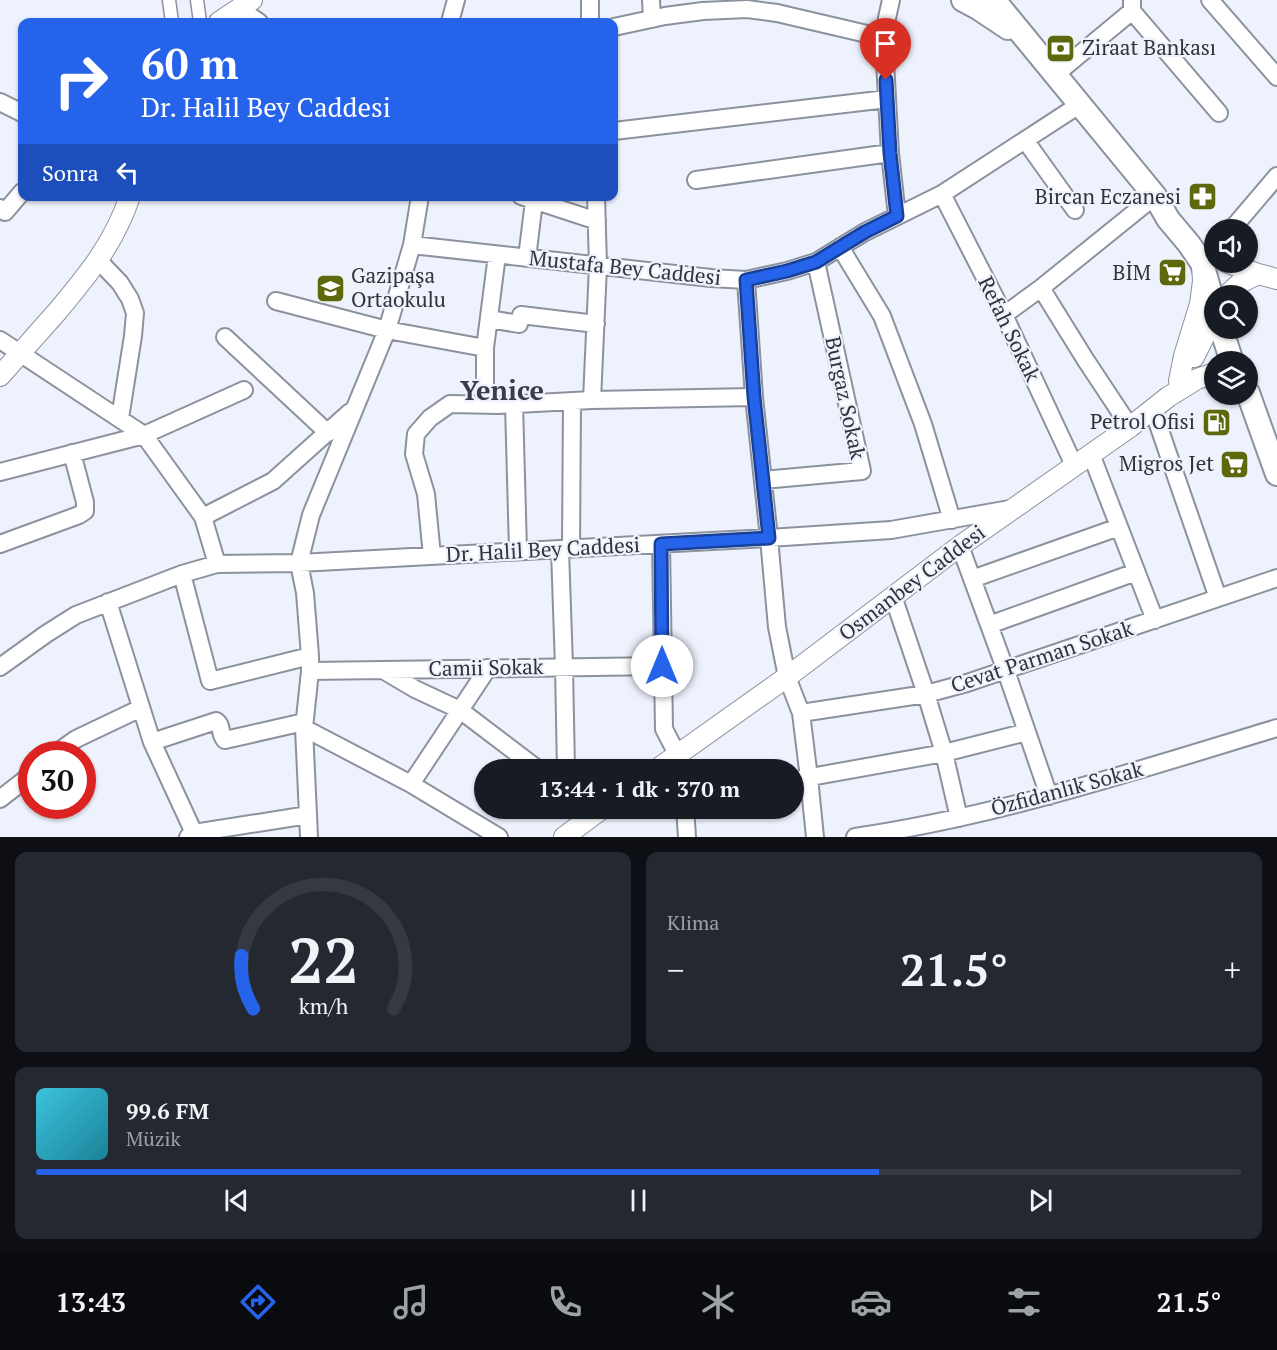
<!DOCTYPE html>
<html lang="tr">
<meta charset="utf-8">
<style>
body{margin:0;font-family:"PT Serif",serif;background:#242831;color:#f1f3f6;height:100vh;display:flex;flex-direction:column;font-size:22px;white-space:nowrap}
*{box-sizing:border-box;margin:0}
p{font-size:20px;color:#9ea1a6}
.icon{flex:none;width:33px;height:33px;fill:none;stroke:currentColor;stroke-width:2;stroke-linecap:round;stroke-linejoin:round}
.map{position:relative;height:837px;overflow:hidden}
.details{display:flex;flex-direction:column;gap:15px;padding:15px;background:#0d0f14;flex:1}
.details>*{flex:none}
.top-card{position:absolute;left:18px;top:18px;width:600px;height:183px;border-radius:12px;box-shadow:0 2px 4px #0004;background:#2563eb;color:#fff;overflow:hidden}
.fabs{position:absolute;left:1204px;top:219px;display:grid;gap:12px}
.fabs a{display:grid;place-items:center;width:54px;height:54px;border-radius:50%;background:#171b24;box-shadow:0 2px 4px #0004;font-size:30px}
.speed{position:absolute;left:18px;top:741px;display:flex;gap:12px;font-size:30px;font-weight:700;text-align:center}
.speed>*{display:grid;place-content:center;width:78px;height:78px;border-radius:50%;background:#171b24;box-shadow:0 2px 4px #0004;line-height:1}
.speed .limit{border:9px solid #d22;background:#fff;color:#111}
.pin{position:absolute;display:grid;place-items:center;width:51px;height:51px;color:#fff;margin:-62px -26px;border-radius:50% 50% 50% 0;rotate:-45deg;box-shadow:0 0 6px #0007}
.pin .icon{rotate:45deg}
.me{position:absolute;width:66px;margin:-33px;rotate:0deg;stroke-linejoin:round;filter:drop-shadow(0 0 4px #0008)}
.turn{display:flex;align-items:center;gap:21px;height:126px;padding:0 24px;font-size:27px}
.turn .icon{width:78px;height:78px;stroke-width:2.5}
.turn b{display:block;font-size:42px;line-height:51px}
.then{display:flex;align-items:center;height:57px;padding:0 24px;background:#0003;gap:12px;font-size:22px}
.big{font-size:45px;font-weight:700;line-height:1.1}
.details .card{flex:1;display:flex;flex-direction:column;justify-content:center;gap:9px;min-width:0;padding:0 21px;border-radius:12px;background:#242831}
.details .dial{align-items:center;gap:0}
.dial svg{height:156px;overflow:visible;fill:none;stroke:#363941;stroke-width:7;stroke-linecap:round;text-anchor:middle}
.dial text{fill:#f1f3f6;stroke:none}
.song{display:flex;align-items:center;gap:18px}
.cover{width:72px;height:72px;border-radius:9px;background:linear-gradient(135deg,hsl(190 70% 55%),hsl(190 70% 35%))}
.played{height:6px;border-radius:3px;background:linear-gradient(90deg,#2563eb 70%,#363941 70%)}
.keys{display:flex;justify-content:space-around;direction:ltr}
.heat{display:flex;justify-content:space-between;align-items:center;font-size:33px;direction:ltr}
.details .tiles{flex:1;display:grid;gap:15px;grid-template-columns:1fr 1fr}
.card:last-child{grid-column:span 2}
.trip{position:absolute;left:474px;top:759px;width:330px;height:60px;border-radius:30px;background:#171b24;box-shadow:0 2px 4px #0004;font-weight:700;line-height:60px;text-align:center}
.dock{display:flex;height:96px;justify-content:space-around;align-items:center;background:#090b0e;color:#9ea1a6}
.dock .icon{width:42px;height:42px}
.dock .on{color:#2563eb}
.dock b{font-size:27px;color:#f1f3f6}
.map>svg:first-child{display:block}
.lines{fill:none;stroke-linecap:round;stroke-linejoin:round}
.pedestrian-casing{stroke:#8c929d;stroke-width:15}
.minor-casing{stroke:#8c929d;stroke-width:20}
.tertiary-casing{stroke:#8c929d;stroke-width:22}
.secondary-casing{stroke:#8c929d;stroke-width:26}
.pedestrian{stroke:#fff;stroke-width:12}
.minor{stroke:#fff;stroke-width:16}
.tertiary{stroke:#fff;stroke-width:20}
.secondary{stroke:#fff;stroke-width:22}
.route-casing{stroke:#184099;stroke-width:15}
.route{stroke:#2563eb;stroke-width:10}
.labels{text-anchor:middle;stroke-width:4.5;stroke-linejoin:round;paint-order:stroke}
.poi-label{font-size:21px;fill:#313338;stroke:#eef2fd;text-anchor:end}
.street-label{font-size:21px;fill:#313338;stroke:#eef2fd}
.district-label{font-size:27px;font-weight:bold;fill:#383d47;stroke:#eef2fd}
</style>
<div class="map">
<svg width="1277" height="837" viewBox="0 0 1277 837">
<rect width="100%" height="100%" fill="#eef2fd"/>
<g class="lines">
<defs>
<path id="pedestrian" d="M 169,0 L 172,22
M 197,0 L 200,22"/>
<path id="minor" d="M 651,0 L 652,19
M 891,0 L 887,18 L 884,43 L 890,153 L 897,216
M 1132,0 L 1132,11 L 1219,113
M 1210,0 L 1277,77
M 240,9 L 259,22
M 450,22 L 456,0
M 590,22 L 590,0
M 614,27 L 665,16 L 703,11 L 747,9 L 777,13 L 884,38
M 1056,74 L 1132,11
M 0,102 L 22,113
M 614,131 L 887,99
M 1025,140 L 1075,210
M 696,180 L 890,153
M 942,194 L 1004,315 L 1074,465
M 521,196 L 597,221
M 0,208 L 5,212 L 22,192
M 1231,230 L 1277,176
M 412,245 L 711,278 L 746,280 L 787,271 L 816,262 L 865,232 L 942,194 L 1079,105
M 840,247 L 882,316 L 923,424 L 952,520
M 527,258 L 534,201
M 99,261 L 120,283 L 130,299 L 135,313 L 133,336 L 120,418
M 746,280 L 754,397 L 769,538 L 777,627 L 787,677 L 801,713 L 809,778 L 815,837
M 1041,288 L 1085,359 L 1130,427
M 276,301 L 387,330 L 485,348
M 1004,315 L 1041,288 L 1155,196
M 489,319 L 519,324 L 521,315 L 596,324
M 225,337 L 328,433
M 0,340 L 144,435 L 203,517 L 217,564
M 592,400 L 598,266 L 596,196
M 485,404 L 485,348 L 497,255
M 514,404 L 518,551
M 1153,410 L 1218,598
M 1091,454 L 1155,620
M 0,472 L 144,435 L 244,390
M 763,480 L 862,471 L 816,262
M 203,517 L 273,481 L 350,412
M 0,544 L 79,515 L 85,511 L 85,502 L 72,453
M 661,544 L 664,729 L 677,754 L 680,770
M 960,546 L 1006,671 L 1049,796
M 571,549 L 572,401
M 560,550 L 564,667 L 566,770
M 432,556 L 426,494 L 414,454 L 416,434 L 430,418 L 450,404 L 498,405 L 592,400 L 754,397
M 182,574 L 210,681 L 310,656
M 972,579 L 1119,527
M 893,596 L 926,694 L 944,753 L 959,818
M 108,602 L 152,742 L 194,833
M 989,625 L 1136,572
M 0,667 L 46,634 L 76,615 L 182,574 L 217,564 L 299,563 L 769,538 L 891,530 L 1010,509
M 383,670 L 415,689 L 460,710 L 539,770
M 310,671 L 662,666
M 801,713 L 926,694 L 967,683 L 1277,578
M 304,728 L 411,784 L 499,837
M 152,742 L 216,721 C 223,725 219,735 225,740 L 304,722
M 55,754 L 76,739 L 141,708
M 794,780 L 944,753 L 1027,732
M 411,784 L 488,668
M 0,799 L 32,774
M 685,808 L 687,837
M 188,837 L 194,833 L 308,815
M 309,837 L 304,728 L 310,671 L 310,656 L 305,593 L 299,563 L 311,515 L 387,330 L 412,245 L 420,196
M 855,837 C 999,816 1138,770 1277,728"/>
<path id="tertiary" d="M 219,22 L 252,0
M 1226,262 L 1258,274 L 1277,279
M 1226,296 L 1240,283 L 1258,274
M 1194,357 L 1215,315
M 0,376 C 19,355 37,334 56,313 C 87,276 114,244 130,196
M 1179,381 L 1184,356 L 1200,304 L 1203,281 L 1202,263 L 1208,256 L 1215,258
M 656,770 L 787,677 L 960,546 L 1130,427 L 1168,397 L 1197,379 L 1215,373
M 564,837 L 603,808"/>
<path id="secondary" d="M 963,0 L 978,8 L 1008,28
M 994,0 L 1155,196 L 1168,219 L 1189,244 L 1202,263 L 1215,309
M 1221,328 L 1232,362
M 1248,393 L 1277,474"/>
</defs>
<use href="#pedestrian" class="pedestrian-casing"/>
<use href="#minor" class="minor-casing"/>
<use href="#tertiary" class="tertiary-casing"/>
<use href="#secondary" class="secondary-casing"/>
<use href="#pedestrian" class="pedestrian"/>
<use href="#minor" class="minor"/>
<use href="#tertiary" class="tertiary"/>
<use href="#secondary" class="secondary"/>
</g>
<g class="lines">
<defs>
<path id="route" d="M 662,666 L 661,544 L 769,538 L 754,397 L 746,280 L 787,271 L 816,262 L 865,232 L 897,216 L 890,153 L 886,80"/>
</defs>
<use href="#route" class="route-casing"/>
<use href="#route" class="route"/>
</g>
<defs>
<symbol id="bank-square" viewBox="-11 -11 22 22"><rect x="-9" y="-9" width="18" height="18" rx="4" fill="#5e680c" stroke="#eef2fd"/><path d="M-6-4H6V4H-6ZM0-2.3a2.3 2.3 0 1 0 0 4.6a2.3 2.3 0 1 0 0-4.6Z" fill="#fff"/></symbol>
<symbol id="pharmacy-square" viewBox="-11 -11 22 22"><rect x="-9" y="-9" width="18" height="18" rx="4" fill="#5e680c" stroke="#eef2fd"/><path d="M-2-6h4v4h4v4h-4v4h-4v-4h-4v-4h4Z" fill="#fff"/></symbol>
<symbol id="supermarket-square" viewBox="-11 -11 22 22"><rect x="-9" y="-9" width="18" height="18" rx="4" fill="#5e680c" stroke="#eef2fd"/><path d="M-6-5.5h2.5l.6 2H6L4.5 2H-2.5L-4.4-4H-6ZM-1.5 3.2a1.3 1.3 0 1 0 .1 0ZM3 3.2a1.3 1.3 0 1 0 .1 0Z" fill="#fff"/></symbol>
<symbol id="school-square" viewBox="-11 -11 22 22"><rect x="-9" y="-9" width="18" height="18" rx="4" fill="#5e680c" stroke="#eef2fd"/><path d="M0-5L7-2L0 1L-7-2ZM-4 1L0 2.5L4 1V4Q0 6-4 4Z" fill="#fff"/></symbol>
<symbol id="fuel-square" viewBox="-11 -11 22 22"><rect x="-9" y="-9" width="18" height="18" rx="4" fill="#5e680c" stroke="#eef2fd"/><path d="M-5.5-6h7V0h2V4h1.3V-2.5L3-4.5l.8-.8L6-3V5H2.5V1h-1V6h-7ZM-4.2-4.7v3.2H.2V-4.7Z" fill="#fff"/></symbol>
</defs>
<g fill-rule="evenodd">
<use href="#bank-square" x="1044" y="32" width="33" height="33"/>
<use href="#pharmacy-square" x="1186" y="180" width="33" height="33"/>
<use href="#supermarket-square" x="1156" y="256" width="33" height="33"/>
<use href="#school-square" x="314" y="272" width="33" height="33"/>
<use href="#fuel-square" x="1200" y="406" width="33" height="33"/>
<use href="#supermarket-square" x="1218" y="448" width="33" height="33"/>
</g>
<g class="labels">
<g class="poi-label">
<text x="1082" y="55" text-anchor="start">Ziraat Bankası</text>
<text x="1181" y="204">Bircan Eczanesi</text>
<text x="1151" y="280">BİM</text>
<text x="351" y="283" text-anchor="start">Gazipaşa<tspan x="351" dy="24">Ortaokulu</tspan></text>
<text x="1195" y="429">Petrol Ofisi</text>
<text x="1214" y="471">Migros Jet</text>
</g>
<g class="street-label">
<text transform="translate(625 268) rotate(6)" y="7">Mustafa Bey Caddesi</text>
<text transform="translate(1009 329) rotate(64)" y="7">Refah Sokak</text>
<text transform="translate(845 398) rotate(78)" y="7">Burgaz Sokak</text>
<text transform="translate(543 550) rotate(-3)" y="7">Dr. Halil Bey Caddesi</text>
<text transform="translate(912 583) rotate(-37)" y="7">Osmanbey Caddesi</text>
<text transform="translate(1042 657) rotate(-18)" y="7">Cevat Parman Sokak</text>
<text transform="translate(486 668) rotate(-1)" y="7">Camii Sokak</text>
<text transform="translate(1067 789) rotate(-15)" y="7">Özfidanlık Sokak</text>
</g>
<g class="district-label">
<text x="502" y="400">Yenice</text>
</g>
</g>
</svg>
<div class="fabs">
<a><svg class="icon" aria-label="sound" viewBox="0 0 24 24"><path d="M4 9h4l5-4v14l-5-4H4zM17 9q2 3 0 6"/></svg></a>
<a><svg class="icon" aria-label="search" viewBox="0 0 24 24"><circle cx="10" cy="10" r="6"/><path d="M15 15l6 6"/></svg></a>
<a><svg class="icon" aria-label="layers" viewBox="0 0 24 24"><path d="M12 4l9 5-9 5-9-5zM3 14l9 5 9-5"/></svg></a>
</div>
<div class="speed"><div class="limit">30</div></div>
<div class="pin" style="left:886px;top:80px;background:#d93025"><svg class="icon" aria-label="arrive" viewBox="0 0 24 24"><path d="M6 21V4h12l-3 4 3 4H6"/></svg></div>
<svg class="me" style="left:662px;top:666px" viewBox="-20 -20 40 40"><circle r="19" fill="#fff"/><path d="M0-13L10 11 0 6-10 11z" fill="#2563eb"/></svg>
<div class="trip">13:44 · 1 dk · 370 m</div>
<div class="top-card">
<div class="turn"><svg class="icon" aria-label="right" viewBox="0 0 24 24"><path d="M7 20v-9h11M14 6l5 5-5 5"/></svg><div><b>60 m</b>Dr. Halil Bey Caddesi</div></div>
<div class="then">Sonra<svg class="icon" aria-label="left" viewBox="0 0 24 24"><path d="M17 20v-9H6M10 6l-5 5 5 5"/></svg></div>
</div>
</div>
<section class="details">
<div class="tiles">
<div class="card dial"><svg viewBox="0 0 100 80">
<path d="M14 69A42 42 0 1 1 86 69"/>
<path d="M14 69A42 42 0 0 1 8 42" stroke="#2563eb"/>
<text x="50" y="56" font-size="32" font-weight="700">22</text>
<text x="50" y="72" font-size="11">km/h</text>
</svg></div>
<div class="card"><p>Klima</p>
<div class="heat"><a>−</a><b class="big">21.5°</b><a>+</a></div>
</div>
<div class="card">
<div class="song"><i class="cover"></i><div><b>99.6 FM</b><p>Müzik</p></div></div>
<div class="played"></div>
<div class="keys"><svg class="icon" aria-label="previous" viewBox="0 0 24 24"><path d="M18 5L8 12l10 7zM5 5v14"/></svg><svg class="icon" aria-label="pause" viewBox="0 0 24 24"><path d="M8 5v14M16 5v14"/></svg><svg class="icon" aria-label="next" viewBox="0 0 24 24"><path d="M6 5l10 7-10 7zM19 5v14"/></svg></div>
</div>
</div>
</section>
<nav class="dock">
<b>13:43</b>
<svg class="icon on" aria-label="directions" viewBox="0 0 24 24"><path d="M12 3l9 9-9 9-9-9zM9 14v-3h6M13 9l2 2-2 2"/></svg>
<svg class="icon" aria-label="music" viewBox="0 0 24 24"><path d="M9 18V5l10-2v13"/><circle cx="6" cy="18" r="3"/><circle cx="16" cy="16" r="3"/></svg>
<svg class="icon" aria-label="phone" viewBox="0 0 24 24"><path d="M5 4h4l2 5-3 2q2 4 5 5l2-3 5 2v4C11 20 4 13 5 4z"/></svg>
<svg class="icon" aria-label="climate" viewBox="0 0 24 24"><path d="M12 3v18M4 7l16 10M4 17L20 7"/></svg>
<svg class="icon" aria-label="car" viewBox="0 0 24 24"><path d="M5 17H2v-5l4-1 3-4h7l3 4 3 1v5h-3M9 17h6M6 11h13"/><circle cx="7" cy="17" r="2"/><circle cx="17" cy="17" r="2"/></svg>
<svg class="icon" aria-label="filters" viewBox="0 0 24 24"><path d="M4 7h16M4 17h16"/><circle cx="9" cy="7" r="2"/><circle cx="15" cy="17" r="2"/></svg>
<b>21.5°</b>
</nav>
